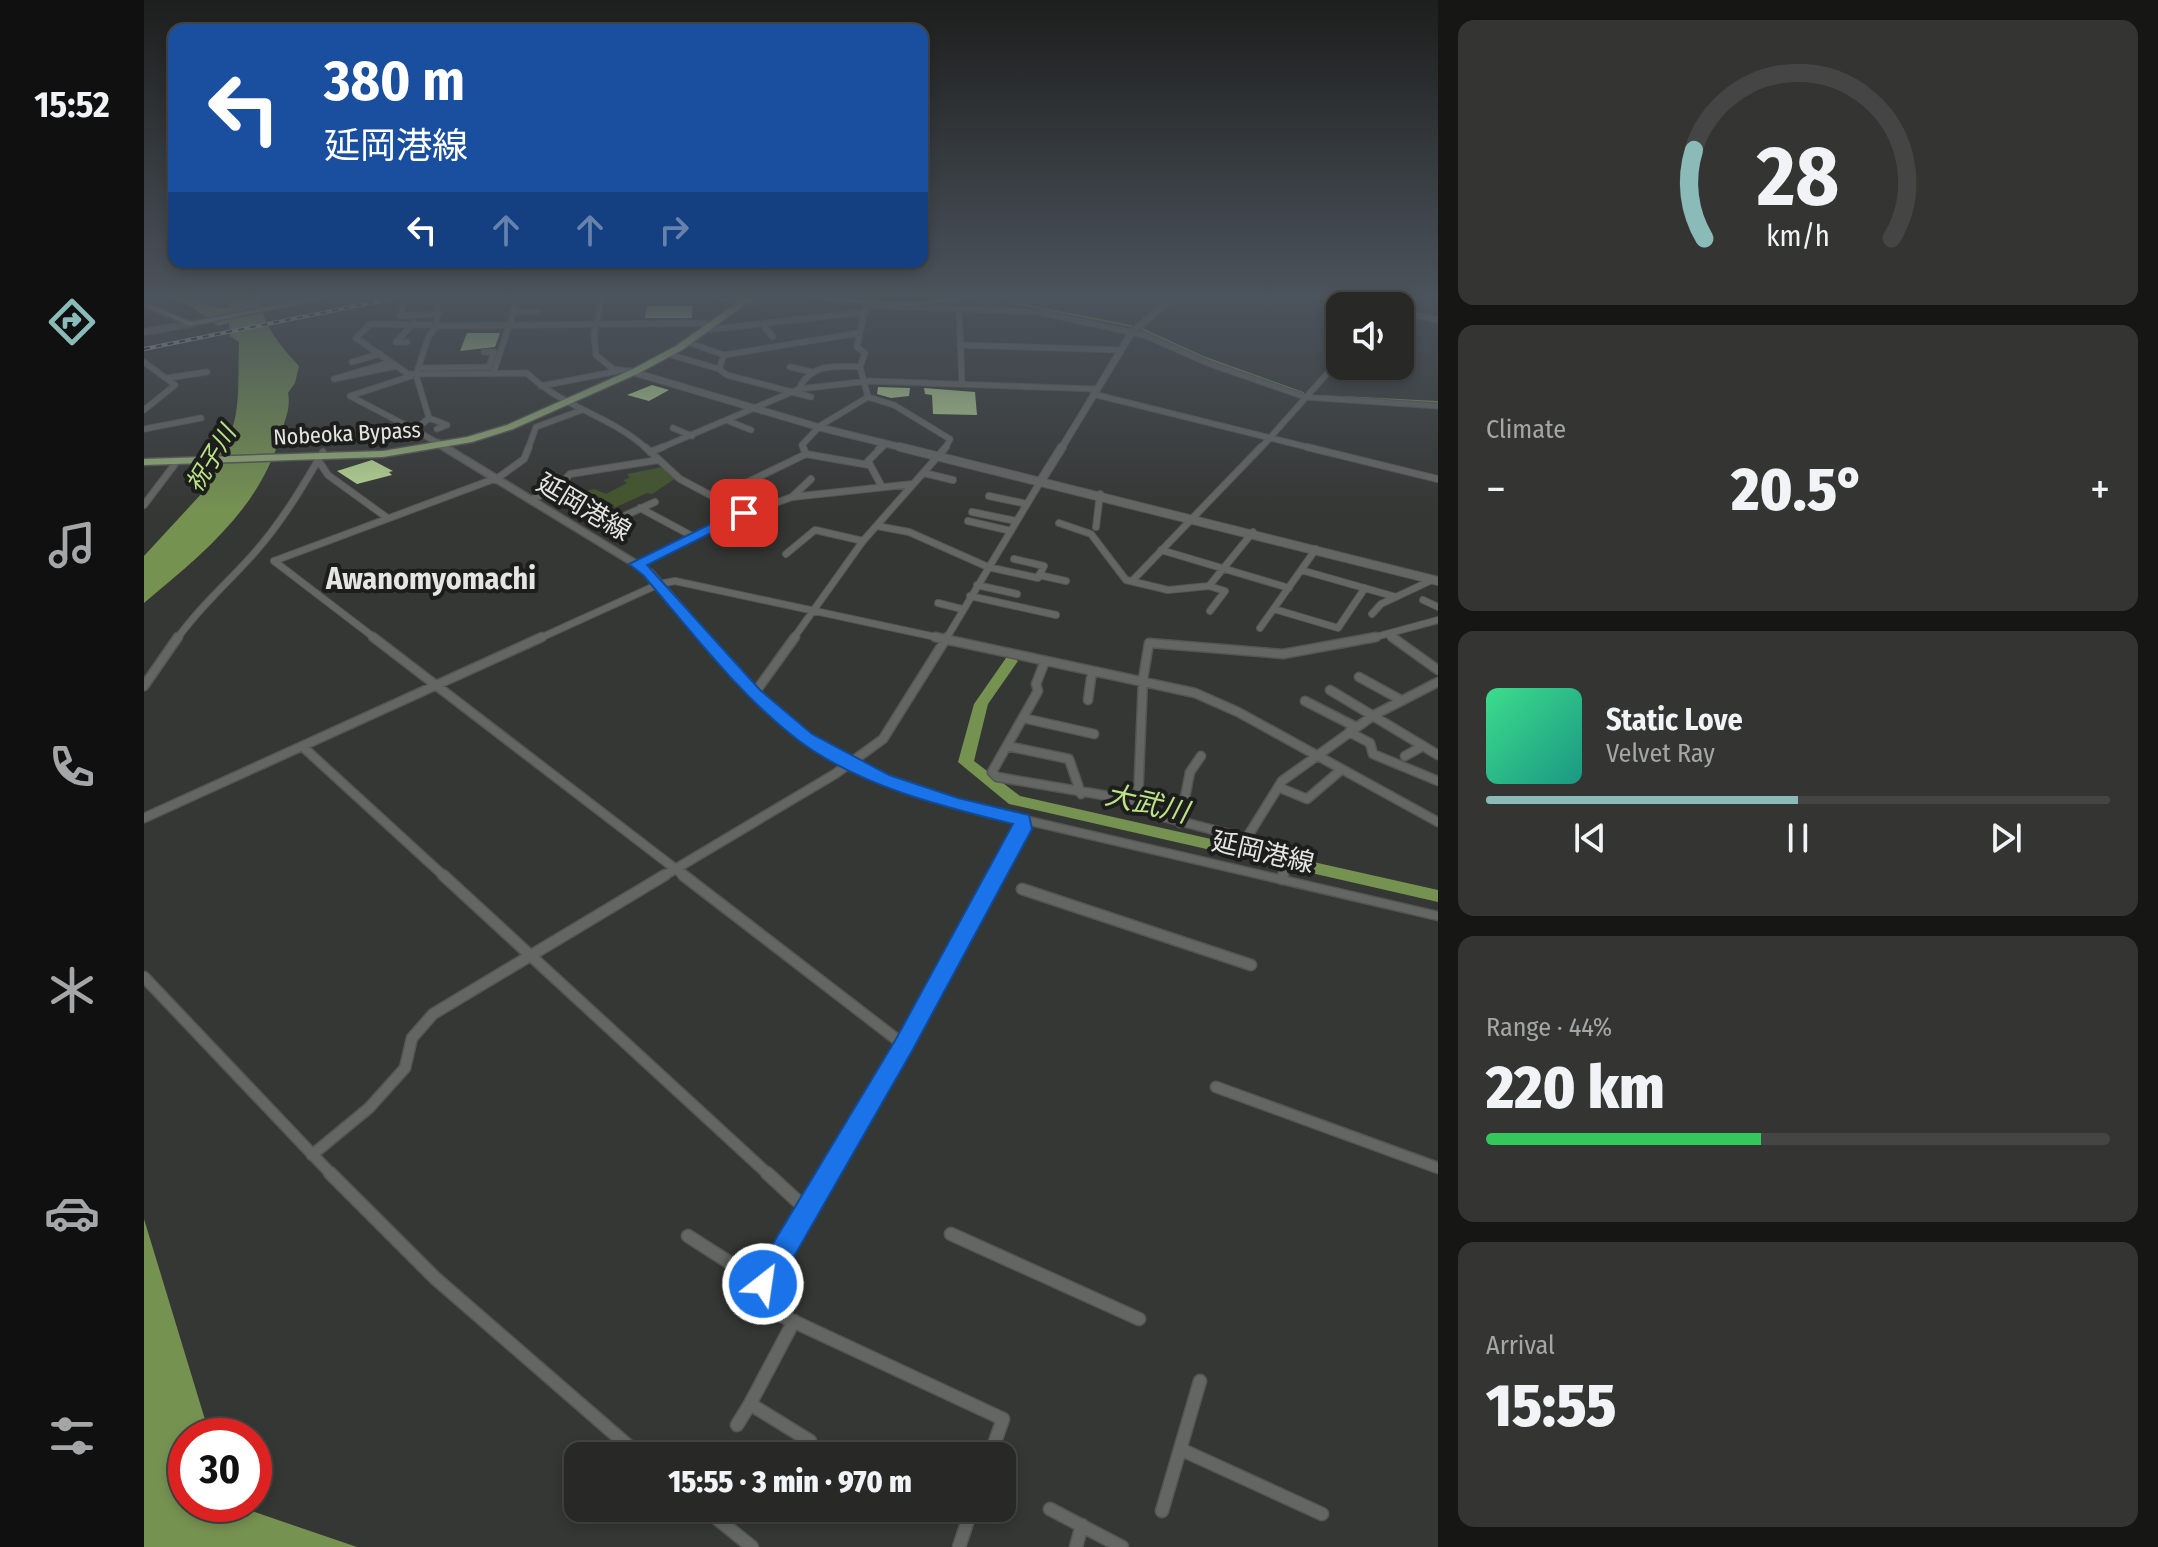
<!DOCTYPE html>
<meta charset="utf-8">
<style>
body{margin:0;font-family:"Fira Sans Condensed","Noto Sans JP",sans-serif;background:#343533;color:#f1f3f6;height:100vh;display:flex;flex-direction:column;font-size:30px;white-space:nowrap}
*{box-sizing:border-box;margin:0}
p{font-size:26px;color:#a5a6a7}
.icon{flex:none;width:44px;height:44px;fill:none;stroke:currentColor;stroke-width:2;stroke-linecap:round;stroke-linejoin:round}
.map{position:relative;flex:1;overflow:hidden}
.side{display:flex;flex-direction:column;gap:20px;padding:20px;background:#161715;width:720px}
.side>*{flex:none}
.guide{position:absolute;left:24px;top:24px;width:760px;height:244px;border-radius:16px;box-shadow:0 4px 12px #0003,0 0 0 2px #444544;background:#1a4fa0;color:#fff;overflow:hidden}
.buttons{position:absolute;left:1182px;top:292px;display:grid;gap:16px}
.buttons a{display:grid;place-items:center;width:88px;height:88px;border-radius:16px;background:#282927;box-shadow:0 4px 12px #0003,0 0 0 2px #444544;font-size:40px}
.speed{position:absolute;left:24px;top:1418px;display:flex;gap:16px;font-size:40px;font-weight:700;text-align:center}
.speed>*{display:grid;place-content:center;width:104px;height:104px;border-radius:50%;background:#282927;box-shadow:0 4px 12px #0003,0 0 0 2px #444544;line-height:1}
.speed .limit{border:12px solid #d22;background:#fff;color:#111}
.pin{position:absolute;display:grid;place-items:center;width:68px;height:68px;color:#fff;margin:-34px;border-radius:16px;box-shadow:0 4px 12px #0006}
.me{position:absolute;width:88px;margin:-44px;rotate:30deg;stroke-linejoin:round;filter:drop-shadow(0 0 6px #0008)}
.turn{display:flex;align-items:center;gap:28px;height:168px;padding:0 24px;font-size:36px}
.turn .icon{width:104px;height:104px;stroke-width:2.5}
.turn b{display:block;font-size:56px;line-height:68px}
.lanes{display:flex;align-items:center;height:76px;padding:0 24px;background:#0003;justify-content:center;gap:40px;direction:ltr}
.lanes .off{opacity:.35}
.big{font-size:60px;font-weight:800;line-height:1.1}
.side .widget{flex:1;display:flex;flex-direction:column;justify-content:center;gap:12px;min-width:0;padding:0 28px;border-radius:16px;background:#343533}
.side .dial{align-items:center;gap:0}
.dial svg{height:208px;overflow:visible;fill:none;stroke:#444544;stroke-width:7;stroke-linecap:round;text-anchor:middle}
.dial text{fill:#f1f3f6;stroke:none}
.song{display:flex;align-items:center;gap:24px}
.cover{width:96px;height:96px;border-radius:12px;background:linear-gradient(135deg,hsl(150 70% 55%),hsl(170 70% 35%))}
.played{height:8px;border-radius:4px;background:linear-gradient(90deg,#8bbbb9 50%,#444544 50%)}
.keys{display:flex;justify-content:space-around;direction:ltr}
.heat{display:flex;justify-content:space-between;align-items:center;font-size:44px;direction:ltr}
.charge{height:12px;border-radius:6px;background:linear-gradient(90deg,#34c759 44%,#444544 0)}
.trip{position:absolute;left:420px;top:1442px;width:452px;height:80px;border-radius:16px;background:#282927;box-shadow:0 4px 12px #0003,0 0 0 2px #444544;font-weight:800;line-height:80px;text-align:center}
main{display:flex;flex:1;min-height:0}
.menu{display:flex;flex-direction:column;width:144px;justify-content:space-around;align-items:center;background:#101010;color:#a5a6a7}
.menu .icon{width:56px;height:56px}
.menu .on{color:#8bbbb9}
.menu b{font-size:36px;color:#f1f3f6}
.map>svg:first-child{display:block}
.green{fill:#43552c}
.water{fill:#769251}
.lines{fill:none;stroke-linecap:round;stroke-linejoin:round}
.stream{stroke:#769251;stroke-width:2}
.river{fill:#769251;fill-rule:evenodd}
.building{fill:#b8d793}
.minor-far4-casing{stroke:#555654;stroke-width:7}
.minor-far3-casing{stroke:#555654;stroke-width:8}
.minor-far2-casing{stroke:#555654;stroke-width:11}
.minor-far1-casing{stroke:#555654;stroke-width:13}
.minor-casing{stroke:#555654;stroke-width:15}
.tertiary-far1-casing{stroke:#555654;stroke-width:8}
.tertiary-casing{stroke:#555654;stroke-width:10}
.secondary-casing{stroke:#555654;stroke-width:3}
.primary-casing{stroke:#555654;stroke-width:3}
.trunk-casing{stroke:#555654;stroke-width:3}
.minor-far4{stroke:#646663;stroke-width:5}
.minor-far3{stroke:#646663;stroke-width:6}
.minor-far2{stroke:#646663;stroke-width:8}
.minor-far1{stroke:#646663;stroke-width:10}
.minor{stroke:#646663;stroke-width:12}
.tertiary-far1{stroke:#646663;stroke-width:6}
.tertiary{stroke:#646663;stroke-width:8}
.secondary{fill:#646663;fill-rule:evenodd}
.primary{fill:#879a71;fill-rule:evenodd}
.trunk{fill:#93ac76;fill-rule:evenodd}
.rail-casing{stroke:#b3b4b2;stroke-width:4}
.rail{stroke:#1d1e1c;stroke-width:2;stroke-dasharray:6;stroke-linecap:butt}
.route{fill:#1a73e8;stroke:#114b97;stroke-width:2}
.labels{text-anchor:middle;stroke-width:8;stroke-linejoin:round;paint-order:stroke}
.far-street-label{font-size:22px;fill:#e5e6e4;stroke:#1d1e1c}
.far-water-label{font-size:24px;font-style:italic;fill:#bbe387;stroke:#1d1e1c}
.street-label{font-size:26px;fill:#e5e6e4;stroke:#1d1e1c}
.water-label{font-size:28px;font-style:italic;fill:#bbe387;stroke:#1d1e1c}
.quarter-label{font-size:30px;font-weight:bold;fill:#e5e6e4;stroke:#1d1e1c}
</style>
<main>
<nav class="menu">
<b>15:52</b>
<svg class="icon on" aria-label="directions" viewBox="0 0 24 24"><path d="M12 3l9 9-9 9-9-9zM9 14v-3h6M13 9l2 2-2 2"/></svg>
<svg class="icon" aria-label="music" viewBox="0 0 24 24"><path d="M9 18V5l10-2v13"/><circle cx="6" cy="18" r="3"/><circle cx="16" cy="16" r="3"/></svg>
<svg class="icon" aria-label="phone" viewBox="0 0 24 24"><path d="M5 4h4l2 5-3 2q2 4 5 5l2-3 5 2v4C11 20 4 13 5 4z"/></svg>
<svg class="icon" aria-label="climate" viewBox="0 0 24 24"><path d="M12 3v18M4 7l16 10M4 17L20 7"/></svg>
<svg class="icon" aria-label="car" viewBox="0 0 24 24"><path d="M5 17H2v-5l4-1 3-4h7l3 4 3 1v5h-3M9 17h6M6 11h13"/><circle cx="7" cy="17" r="2"/><circle cx="17" cy="17" r="2"/></svg>
<svg class="icon" aria-label="filters" viewBox="0 0 24 24"><path d="M4 7h16M4 17h16"/><circle cx="9" cy="7" r="2"/><circle cx="15" cy="17" r="2"/></svg>
</nav>
<div class="map">
<svg width="1294" height="1547" viewBox="0 0 1294 1547">
<rect width="100%" height="100%" fill="#353734"/>
<path class="green" d="M 519,467 L 532,478 L 508,494 L 503,493 L 470,508 L 470,505 L 443,491 L 450,489 L 462,494 L 483,483 L 479,480 L 486,478 L 483,474 Z"/>
<path class="water" d="M 35,295 L 77,308 L 86,307 L 75,299 L 55,295 L 117,295 C 113,319 140,350 155,366 L 151,383 L 144,393 C 147,408 141,419 137,434 C 115,510 58,554 0,603 L 0,556 L 59,492 L 53,483 C 101,429 93,409 95,342 L 86,336 L 85,323 L 74,326 L 46,306 L 21,296 Z
M 0,1219 L 66,1436 L 42,1436 L 42,1504 L 87,1504 L 213,1547 L 0,1547 Z"/>
<g class="lines">
<path class="stream" d="M 852,295 L 875,304 L 987,326
M 998,329 L 1059,357 L 1159,393
M 1197,397 L 1294,402"/>
<path class="river" d="M 867,657 L 874,661 L 844,704 L 830,761 L 876,796 L 1294,890 L 1294,902 L 865,804 L 814,762 L 830,704 L 862,658 Z"/>
</g>
<path class="building" d="M 503,306 L 549,306 L 548,318 L 501,318 Z
M 323,333 L 356,333 L 351,347 L 316,351 Z
M 508,385 L 525,390 L 505,401 L 483,395 Z
M 734,387 L 766,388 L 765,396 L 747,398 L 733,394 Z
M 780,388 L 831,392 L 833,415 L 789,414 L 788,395 L 781,394 Z
M 228,460 L 249,471 L 245,472 L 248,475 L 213,484 L 193,471 Z"/>
<g class="lines">
<defs>
<path id="minor-far4" d="M 143,295 L 150,304
M 327,295 L 400,295
M 459,295 L 450,333 L 452,355 L 469,369 L 485,371
M 564,295 L 592,301 L 656,300
M 724,295 L 713,347 L 721,353 L 716,367 L 724,397 L 750,405 L 806,439 L 801,449
M 1172,295 L 1225,306
M 724,305 L 894,312 L 1000,335 L 1066,364 L 1161,397 L 1294,406
M 1245,306 L 1255,295
M 259,308 L 256,316 L 295,314
M 815,308 L 818,384
M 369,312 L 394,312
M 1256,312 L 1294,320
M 618,324 L 629,337
M 293,325 L 226,324 L 212,338 L 264,374 L 383,373 C 417,407 468,416 503,449
M 292,326 L 562,323
M 561,330 L 722,312
M 263,342 L 252,342 L 270,323
M 543,342 L 580,355 L 575,369 L 583,375 L 667,397
M 816,345 L 976,350
M 524,354 L 575,369
M 580,355 L 715,333
M 0,362 L 31,385 L 0,410
M 208,362 L 236,354
M 247,362 L 190,379 L 252,366
M 646,367 L 668,372
M 274,368 L 345,367 L 350,352 L 340,352
M 273,372 L 284,338 L 293,325 L 292,295
M 349,374 L 375,295
M 272,375 L 285,418 L 271,430 L 292,442
M 267,376 L 206,396 L 271,430
M 23,378 L 63,372
M 397,386 L 474,371
M 655,389 C 666,363 692,366 716,367
M 949,394 L 1171,449
M 285,418 L 303,425 L 293,429
M 582,420 L 607,430
M 674,427 L 724,397
M 529,428 L 548,436
M 0,429 L 57,418
M 384,449 L 392,427 L 438,410
M 514,449 L 655,389 L 725,381 L 952,389
M 660,449 L 658,445 L 675,427
M 734,449 L 743,444
M 1116,449 L 1196,359"/>
<path id="minor-far3" d="M 501,447 L 536,479 L 600,513
M 659,447 L 662,454 L 725,465
M 1163,447 L 1294,479
M 506,452 L 519,447
M 174,460 L 184,475 L 242,517
M 780,473 L 809,480
M 351,480 L 380,459 L 385,447
M 738,487 L 724,461 L 738,447
M 596,496 L 620,506
M 845,496 L 883,504
M 648,497 L 667,479
M 571,498 L 662,454
M 386,500 L 413,488 L 426,474 L 514,460
M 0,505 L 31,464
M 496,508 L 550,537
M 828,512 L 872,521
M 482,515 L 511,502
M 824,521 L 867,531
M 915,523 L 947,534 L 982,580 L 1024,590 L 1065,586 L 1081,591 L 1066,611
M 733,526 L 765,532 L 844,567 L 894,578 L 900,566 L 870,559
M 952,527 L 956,494
M 1017,550 L 1145,588
M 642,554 L 671,530 L 719,541
M 130,561 L 232,639
M 130,561 L 350,479
M 493,564 L 592,517 L 648,497 L 769,484
M 1157,570 L 1252,597
M 895,575 L 922,581
M 989,580 L 1117,447
M 833,585 L 873,594
M 1065,586 L 1109,532
M 826,596 L 912,615
M 1279,600 L 1294,607
M 794,603 L 818,609
M 1130,609 L 1194,628 L 1221,588
M 1228,614 L 1237,604 L 1288,580
M 1116,628 L 1172,549
M 1245,635 L 1251,639
M 33,639 C 56,606 86,581 112,551 C 139,520 159,486 179,452
M 394,639 L 515,584 L 531,581 L 801,639
M 649,639 L 719,541 L 802,447
M 802,639 L 898,479
M 1224,639 L 1294,620"/>
<path id="minor-far2" d="M 229,637 L 542,877
M 791,637 L 1051,693 L 1094,712 L 1294,822
M 1248,637 L 1294,670
M 901,661 L 892,684 L 894,691 L 848,772 L 853,777 L 994,801
M 1215,677 L 1257,700
M 0,686 L 34,637
M 1186,690 L 1294,755
M 610,694 L 651,637
M 944,700 L 948,671
M 1161,701 L 1212,727
M 879,718 L 950,734
M 1205,732 L 1226,743 L 1229,754 L 1294,781
M 863,746 L 925,759 L 937,794
M 159,747 L 301,877
M 1261,756 L 1279,746
M 1134,787 L 1163,799 L 1197,770
M 0,818 L 398,637
M 1036,823 L 1046,772 L 1057,756
M 1102,839 L 1138,781 L 1230,715 L 1294,682
M 518,877 L 691,774 L 739,739 L 803,637
M 852,877 L 878,829 L 878,820
M 1138,877 L 1144,853 L 1139,848 L 1012,815 L 994,801 L 999,679 L 1005,643 L 1139,654 L 1232,637"/>
<path id="minor-far1" d="M 299,875 L 625,1175
M 539,875 L 760,1045
M 1138,879 L 1139,875
M 878,889 L 1107,965
M 0,977 L 188,1175
M 1072,1087 L 1294,1168
M 168,1155 L 225,1108 L 261,1068 L 268,1038 L 289,1014 L 521,875
M 683,1175 L 760,1045 L 853,875"/>
<path id="minor" d="M 186,1173 L 291,1278 L 496,1456
M 623,1173 L 663,1210
M 684,1173 L 613,1294 L 621,1308 L 859,1419 L 846,1456
M 807,1234 L 995,1319
M 544,1236 L 619,1284
M 650,1321 L 606,1404 L 666,1441
M 593,1425 L 606,1404
M 1036,1449 L 1178,1514
M 560,1508 L 608,1547
M 906,1509 L 978,1547
M 1018,1511 L 1056,1381
M 815,1547 L 828,1508
M 932,1547 L 938,1525"/>
<path id="tertiary-far1" d="M 0,332 L 46,324
M 485,371 L 674,427 L 764,449
M 917,449 L 988,332 L 1033,295"/>
<path id="tertiary" d="M 756,447 L 1294,581
M 898,479 L 918,447"/>
<path id="secondary" d="M 289,440 L 295,440 L 508,570 L 614,692 L 666,736 L 743,777 L 812,800 L 1294,912 L 1294,920 L 809,807 L 735,781 L 658,740 L 606,696 L 502,574 L 289,444 Z"/>
<path id="primary" d="M 183,295 L 199,295 L 46,326 L 0,306 L 0,302 L 47,322 Z"/>
<path id="trunk" d="M 604,295 L 614,295 L 538,350 L 493,374 L 369,429 L 328,442 L 239,457 L 0,465 L 0,459 L 239,451 L 323,437 L 363,425 L 487,370 L 532,346 Z
M 620,295 C 669,295 717,302 765,302 C 795,301 824,295 854,295 L 767,306 Z"/>
</defs>
<use href="#minor-far4" class="minor-far4-casing"/>
<use href="#minor-far3" class="minor-far3-casing"/>
<use href="#minor-far2" class="minor-far2-casing"/>
<use href="#minor-far1" class="minor-far1-casing"/>
<use href="#minor" class="minor-casing"/>
<use href="#tertiary-far1" class="tertiary-far1-casing"/>
<use href="#tertiary" class="tertiary-casing"/>
<use href="#secondary" class="secondary-casing"/>
<use href="#primary" class="primary-casing"/>
<use href="#trunk" class="trunk-casing"/>
<use href="#minor-far4" class="minor-far4"/>
<use href="#minor-far3" class="minor-far3"/>
<use href="#minor-far2" class="minor-far2"/>
<use href="#minor-far1" class="minor-far1"/>
<use href="#minor" class="minor"/>
<use href="#tertiary-far1" class="tertiary-far1"/>
<use href="#tertiary" class="tertiary"/>
<use href="#secondary" class="secondary"/>
<use href="#primary" class="primary"/>
<use href="#trunk" class="trunk"/>
<defs>
<path id="rail" d="M 0,349 L 266,295"/>
</defs>
<use href="#rail" class="rail-casing"/>
<use href="#rail" class="rail"/>
</g>
<linearGradient id="sky" x2="0" y2="1"><stop stop-color="#1d1e1d"/><stop offset="0.58" stop-color="#4b535c"/><stop offset="1" stop-color="#4b535c" stop-opacity="0"/></linearGradient>
<rect width="1294" height="512" fill="url(#sky)"/>
<path class="route" d="M 595,510 L 607,513 L 503,565 L 616,690 L 668,734 L 745,775 L 814,798 L 885,815 L 888,829 L 768,1051 L 629,1293 L 619,1296 L 610,1293 L 606,1284 L 610,1275 L 752,1039 L 869,824 C 796,806 715,786 654,740 C 594,694 548,632 499,575 L 485,564 Z"/>
<g class="labels">
<g class="far-street-label">
<text transform="translate(203 433) rotate(-3)" y="8">Nobeoka Bypass</text>
</g>
<g class="far-water-label">
<text transform="translate(67 459) rotate(-59)" y="8">祝子川</text>
</g>
<g class="street-label">
<text transform="translate(440 507) rotate(31)" y="9">延岡港線</text>
<text transform="translate(1119 852) rotate(13)" y="9">延岡港線</text>
</g>
<g class="water-label">
<text transform="translate(1003 803) rotate(13)" y="10">大武川</text>
</g>
<g class="quarter-label">
<text x="287" y="589">Awanomyomachi</text>
</g>
</g>
</svg>
<div class="buttons">
<a><svg class="icon" aria-label="sound" viewBox="0 0 24 24"><path d="M4 9h4l5-4v14l-5-4H4zM17 9q2 3 0 6"/></svg></a>
</div>
<div class="speed"><div class="limit">30</div></div>
<div class="pin" style="left:600px;top:513px;background:#d93025"><svg class="icon" aria-label="arrive" viewBox="0 0 24 24"><path d="M6 21V4h12l-3 4 3 4H6"/></svg></div>
<svg class="me" style="left:619px;top:1284px" viewBox="-20 -20 40 40"><circle r="17" fill="#1a73e8" stroke="#fff" stroke-width="3"/><path d="M0-11L8 9 0 5-8 9z" fill="#fff"/></svg>
<div class="trip">15:55 · 3 min · 970 m</div>
<div class="guide">
<div class="turn"><svg class="icon" aria-label="left" viewBox="0 0 24 24"><path d="M17 20v-9H6M10 6l-5 5 5 5"/></svg><div><b>380 m</b>延岡港線</div></div>
<div class="lanes"><svg class="icon" aria-label="left" viewBox="0 0 24 24"><path d="M17 20v-9H6M10 6l-5 5 5 5"/></svg><svg class="icon off" aria-label="ahead" viewBox="0 0 24 24"><path d="M12 20V5M6 11l6-6 6 6"/></svg><svg class="icon off" aria-label="ahead" viewBox="0 0 24 24"><path d="M12 20V5M6 11l6-6 6 6"/></svg><svg class="icon off" aria-label="right" viewBox="0 0 24 24"><path d="M7 20v-9h11M14 6l5 5-5 5"/></svg></div>
</div>
</div>
<section class="side">
<div class="widget dial"><svg viewBox="0 0 100 80">
<path d="M14 69A42 42 0 1 1 86 69"/>
<path d="M14 69A42 42 0 0 1 10 35" stroke="#8bbbb9"/>
<text x="50" y="56" font-size="32" font-weight="700">28</text>
<text x="50" y="72" font-size="11">km/h</text>
</svg></div>
<div class="widget"><p>Climate</p>
<div class="heat"><a>−</a><b class="big">20.5°</b><a>+</a></div>
</div>
<div class="widget">
<div class="song"><i class="cover"></i><div><b>Static Love</b><p>Velvet Ray</p></div></div>
<div class="played"></div>
<div class="keys"><svg class="icon" aria-label="previous" viewBox="0 0 24 24"><path d="M18 5L8 12l10 7zM5 5v14"/></svg><svg class="icon" aria-label="pause" viewBox="0 0 24 24"><path d="M8 5v14M16 5v14"/></svg><svg class="icon" aria-label="next" viewBox="0 0 24 24"><path d="M6 5l10 7-10 7zM19 5v14"/></svg></div>
</div>
<div class="widget"><p>Range · 44%</p><b class="big">220 km</b><div class="charge"></div></div>
<div class="widget"><p>Arrival</p><b class="big">15:55</b></div>
</section>
</main>
